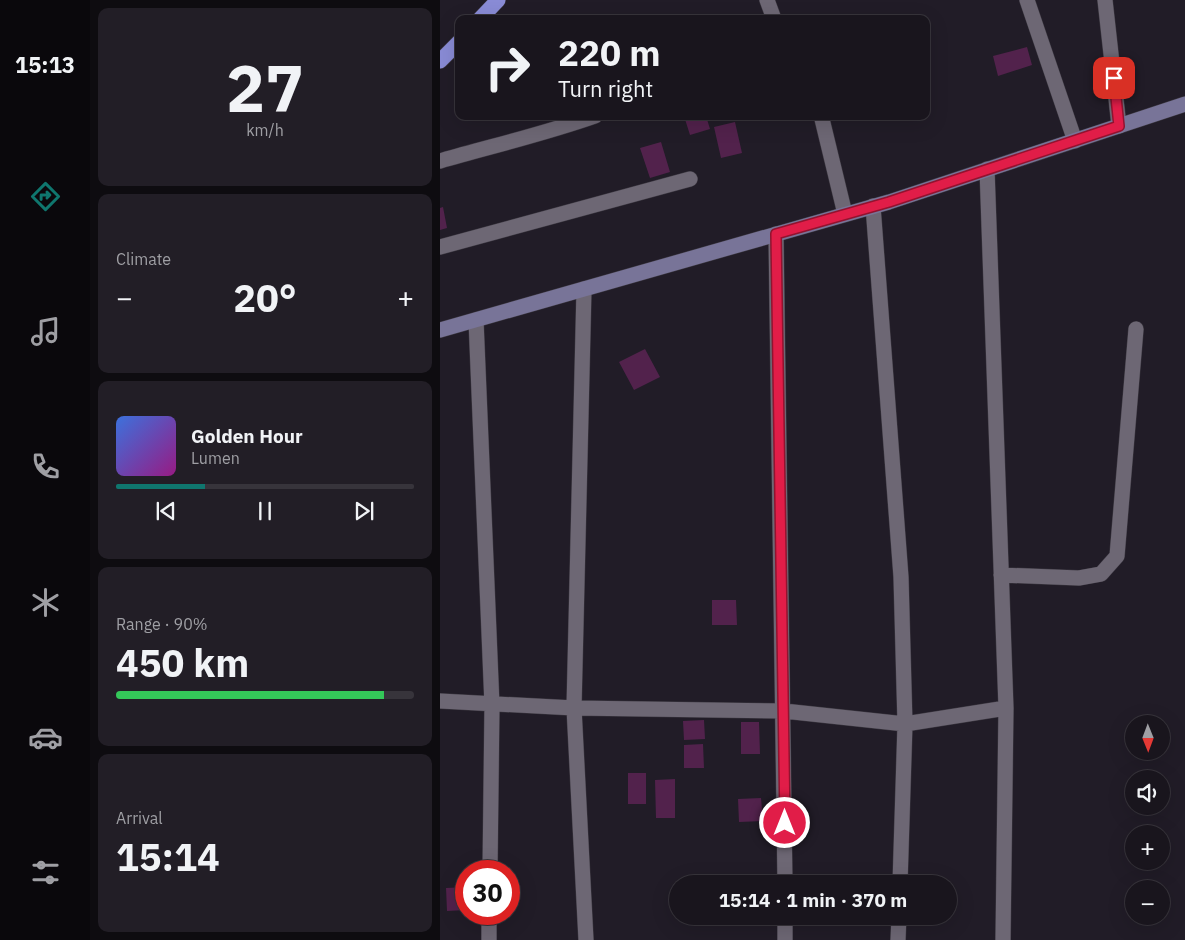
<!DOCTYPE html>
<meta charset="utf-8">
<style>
body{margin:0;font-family:"IBM Plex Sans",sans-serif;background:#221e26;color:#f1f3f6;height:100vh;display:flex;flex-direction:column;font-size:19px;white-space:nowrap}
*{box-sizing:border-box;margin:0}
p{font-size:16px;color:#9f9fa4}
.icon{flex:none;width:28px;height:28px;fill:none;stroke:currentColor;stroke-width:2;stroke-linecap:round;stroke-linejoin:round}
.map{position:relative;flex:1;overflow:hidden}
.sheet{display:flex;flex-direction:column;gap:8px;padding:8px;background:#0e0c10;width:350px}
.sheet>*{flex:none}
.banner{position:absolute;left:15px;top:15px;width:475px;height:105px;border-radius:10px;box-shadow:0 5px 20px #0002,0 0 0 1px #37343b;background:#19151d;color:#f1f3f6;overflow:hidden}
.needle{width:32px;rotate:179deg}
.tools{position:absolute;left:685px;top:715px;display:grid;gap:10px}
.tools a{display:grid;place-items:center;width:45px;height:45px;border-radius:50%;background:#19151d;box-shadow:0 5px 20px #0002,0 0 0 1px #37343b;font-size:25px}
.speed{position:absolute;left:15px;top:860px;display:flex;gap:10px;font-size:25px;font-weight:700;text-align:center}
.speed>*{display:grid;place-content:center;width:65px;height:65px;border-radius:50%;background:#19151d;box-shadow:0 5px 20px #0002,0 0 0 1px #37343b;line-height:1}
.speed .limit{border:8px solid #d22;background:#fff;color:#111}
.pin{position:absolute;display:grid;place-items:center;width:42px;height:42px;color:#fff;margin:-21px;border-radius:10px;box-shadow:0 2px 8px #0006}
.me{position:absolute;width:55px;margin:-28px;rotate:0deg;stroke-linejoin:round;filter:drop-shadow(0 0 4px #0008)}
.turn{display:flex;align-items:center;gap:18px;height:105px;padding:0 20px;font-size:22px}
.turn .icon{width:65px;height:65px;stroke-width:2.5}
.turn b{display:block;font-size:35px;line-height:42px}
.big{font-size:38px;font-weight:700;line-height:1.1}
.sheet .card{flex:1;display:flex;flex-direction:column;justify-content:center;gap:8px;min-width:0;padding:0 18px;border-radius:10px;background:#221e26}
.sheet .dial{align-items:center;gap:0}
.dial b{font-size:65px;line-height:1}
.song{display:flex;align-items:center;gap:15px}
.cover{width:60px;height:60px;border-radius:8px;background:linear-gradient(135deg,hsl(220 70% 55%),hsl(310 70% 35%))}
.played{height:5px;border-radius:2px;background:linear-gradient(90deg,#0f766e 30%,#37343b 30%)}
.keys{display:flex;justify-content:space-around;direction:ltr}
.heat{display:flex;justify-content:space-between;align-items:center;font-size:28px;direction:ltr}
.charge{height:8px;border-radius:4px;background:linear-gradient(90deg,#34c759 90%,#37343b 0)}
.trip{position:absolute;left:229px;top:875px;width:288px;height:50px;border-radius:25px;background:#19151d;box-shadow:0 5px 20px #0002,0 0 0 1px #37343b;font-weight:700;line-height:50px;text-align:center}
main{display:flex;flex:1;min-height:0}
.tabs{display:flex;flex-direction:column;width:90px;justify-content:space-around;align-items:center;background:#0a080c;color:#9f9fa4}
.tabs .icon{width:35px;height:35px}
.tabs .active{color:#0f766e}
.tabs b{font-size:22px;color:#f1f3f6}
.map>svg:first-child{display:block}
.building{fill:#52224c}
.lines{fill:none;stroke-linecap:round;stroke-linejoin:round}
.minor-casing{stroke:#3d3942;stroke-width:16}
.secondary-casing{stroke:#3d3942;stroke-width:16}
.trunk-casing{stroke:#3d3942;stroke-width:16}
.minor{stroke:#6d6774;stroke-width:15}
.secondary{stroke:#787498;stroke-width:15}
.trunk{stroke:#898bd5;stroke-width:15}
.route-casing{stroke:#92132f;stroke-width:12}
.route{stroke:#e11d48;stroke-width:9}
</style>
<main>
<nav class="tabs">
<b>15:13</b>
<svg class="icon active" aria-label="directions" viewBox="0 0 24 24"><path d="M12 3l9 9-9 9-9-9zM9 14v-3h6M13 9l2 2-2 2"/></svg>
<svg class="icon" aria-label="music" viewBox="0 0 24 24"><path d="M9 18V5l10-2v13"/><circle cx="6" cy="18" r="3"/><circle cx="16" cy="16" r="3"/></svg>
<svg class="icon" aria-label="phone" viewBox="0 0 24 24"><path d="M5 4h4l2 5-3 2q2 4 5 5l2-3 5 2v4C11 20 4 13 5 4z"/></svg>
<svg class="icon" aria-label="climate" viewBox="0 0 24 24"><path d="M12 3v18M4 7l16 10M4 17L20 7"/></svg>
<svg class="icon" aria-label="car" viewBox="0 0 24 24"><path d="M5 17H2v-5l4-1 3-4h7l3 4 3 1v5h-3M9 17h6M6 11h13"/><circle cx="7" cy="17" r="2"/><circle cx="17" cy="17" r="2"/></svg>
<svg class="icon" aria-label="filters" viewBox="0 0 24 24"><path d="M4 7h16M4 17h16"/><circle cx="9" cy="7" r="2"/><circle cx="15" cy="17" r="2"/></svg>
</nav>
<section class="sheet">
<div class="card dial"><b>27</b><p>km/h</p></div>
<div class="card"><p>Climate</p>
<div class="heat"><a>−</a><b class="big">20°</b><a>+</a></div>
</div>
<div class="card">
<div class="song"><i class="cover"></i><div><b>Golden Hour</b><p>Lumen</p></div></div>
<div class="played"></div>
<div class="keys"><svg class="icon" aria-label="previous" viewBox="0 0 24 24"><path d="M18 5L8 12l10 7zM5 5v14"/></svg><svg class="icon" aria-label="pause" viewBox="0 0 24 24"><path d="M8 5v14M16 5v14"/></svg><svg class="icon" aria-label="next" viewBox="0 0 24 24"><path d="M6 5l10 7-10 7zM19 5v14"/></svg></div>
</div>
<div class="card"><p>Range · 90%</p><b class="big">450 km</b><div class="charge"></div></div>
<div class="card"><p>Arrival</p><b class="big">15:14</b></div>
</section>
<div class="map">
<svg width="745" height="940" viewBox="0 0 745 940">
<rect width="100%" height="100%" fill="#211c27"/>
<path class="building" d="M 587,47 L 592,65 L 558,76 L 553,56 Z
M 244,116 L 266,116 L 270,129 L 250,135 Z
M 295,122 L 302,153 L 281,158 L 274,127 Z
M 221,142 L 230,172 L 210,178 L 200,148 Z
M 3,207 L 7,228 L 0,230 L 0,208 Z
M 205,349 L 220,377 L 194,390 L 179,362 Z
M 272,600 L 296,600 L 297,625 L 272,625 Z
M 264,720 L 265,739 L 244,740 L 243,721 Z
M 301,722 L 319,722 L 320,754 L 301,754 Z
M 263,744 L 264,768 L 244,768 L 244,745 Z
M 188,773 L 206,773 L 206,804 L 188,804 Z
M 235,779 L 235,818 L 216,818 L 215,780 Z
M 321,798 L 323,821 L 299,822 L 298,799 Z
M 26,887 L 26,910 L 7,911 L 6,888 Z"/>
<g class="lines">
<defs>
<path id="minor" d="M 327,0 L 334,19
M 587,0 L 635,141
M 665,0 L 679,126
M 382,119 L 405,214
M 0,161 C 52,146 104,134 155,116
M 547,169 L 566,708 L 563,940
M 433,206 L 461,577 L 465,724 L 460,884
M 336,234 L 345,884
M 0,247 L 250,179
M 144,289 L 134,708 L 146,940
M 36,320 L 52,705 L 50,871
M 561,575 L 639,578 L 661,574 L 677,556 L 696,329
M 0,701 L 134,708 L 344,711 L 465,724 L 566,708
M 345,916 L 345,940
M 49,940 L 49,914
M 458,940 L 459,916"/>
<path id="secondary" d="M 0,330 L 449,202 L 745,104"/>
<path id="trunk" d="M 40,19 L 58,0
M 0,61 L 19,42"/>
</defs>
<use href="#minor" class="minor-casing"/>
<use href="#secondary" class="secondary-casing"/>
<use href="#trunk" class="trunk-casing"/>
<use href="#minor" class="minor"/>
<use href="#secondary" class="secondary"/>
<use href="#trunk" class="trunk"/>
</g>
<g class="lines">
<defs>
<path id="route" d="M 345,823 L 336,234 L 449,202 L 679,126 L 674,78"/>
</defs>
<use href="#route" class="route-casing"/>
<use href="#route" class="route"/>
</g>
</svg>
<div class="tools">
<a><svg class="needle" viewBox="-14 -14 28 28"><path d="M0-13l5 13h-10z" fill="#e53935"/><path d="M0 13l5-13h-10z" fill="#9f9fa4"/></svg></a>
<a><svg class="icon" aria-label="sound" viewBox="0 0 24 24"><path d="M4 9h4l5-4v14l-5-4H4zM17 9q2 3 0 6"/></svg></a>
<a>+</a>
<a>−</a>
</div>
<div class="speed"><div class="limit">30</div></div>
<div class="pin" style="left:674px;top:78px;background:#d93025"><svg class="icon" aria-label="arrive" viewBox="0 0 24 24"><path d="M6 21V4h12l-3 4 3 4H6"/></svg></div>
<svg class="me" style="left:345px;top:823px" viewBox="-20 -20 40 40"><circle r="17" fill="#e11d48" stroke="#fff" stroke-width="3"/><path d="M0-11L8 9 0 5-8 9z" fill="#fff"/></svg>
<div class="trip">15:14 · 1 min · 370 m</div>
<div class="banner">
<div class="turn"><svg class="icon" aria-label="right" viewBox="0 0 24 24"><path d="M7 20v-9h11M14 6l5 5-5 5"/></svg><div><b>220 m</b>Turn right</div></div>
</div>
</div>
</main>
